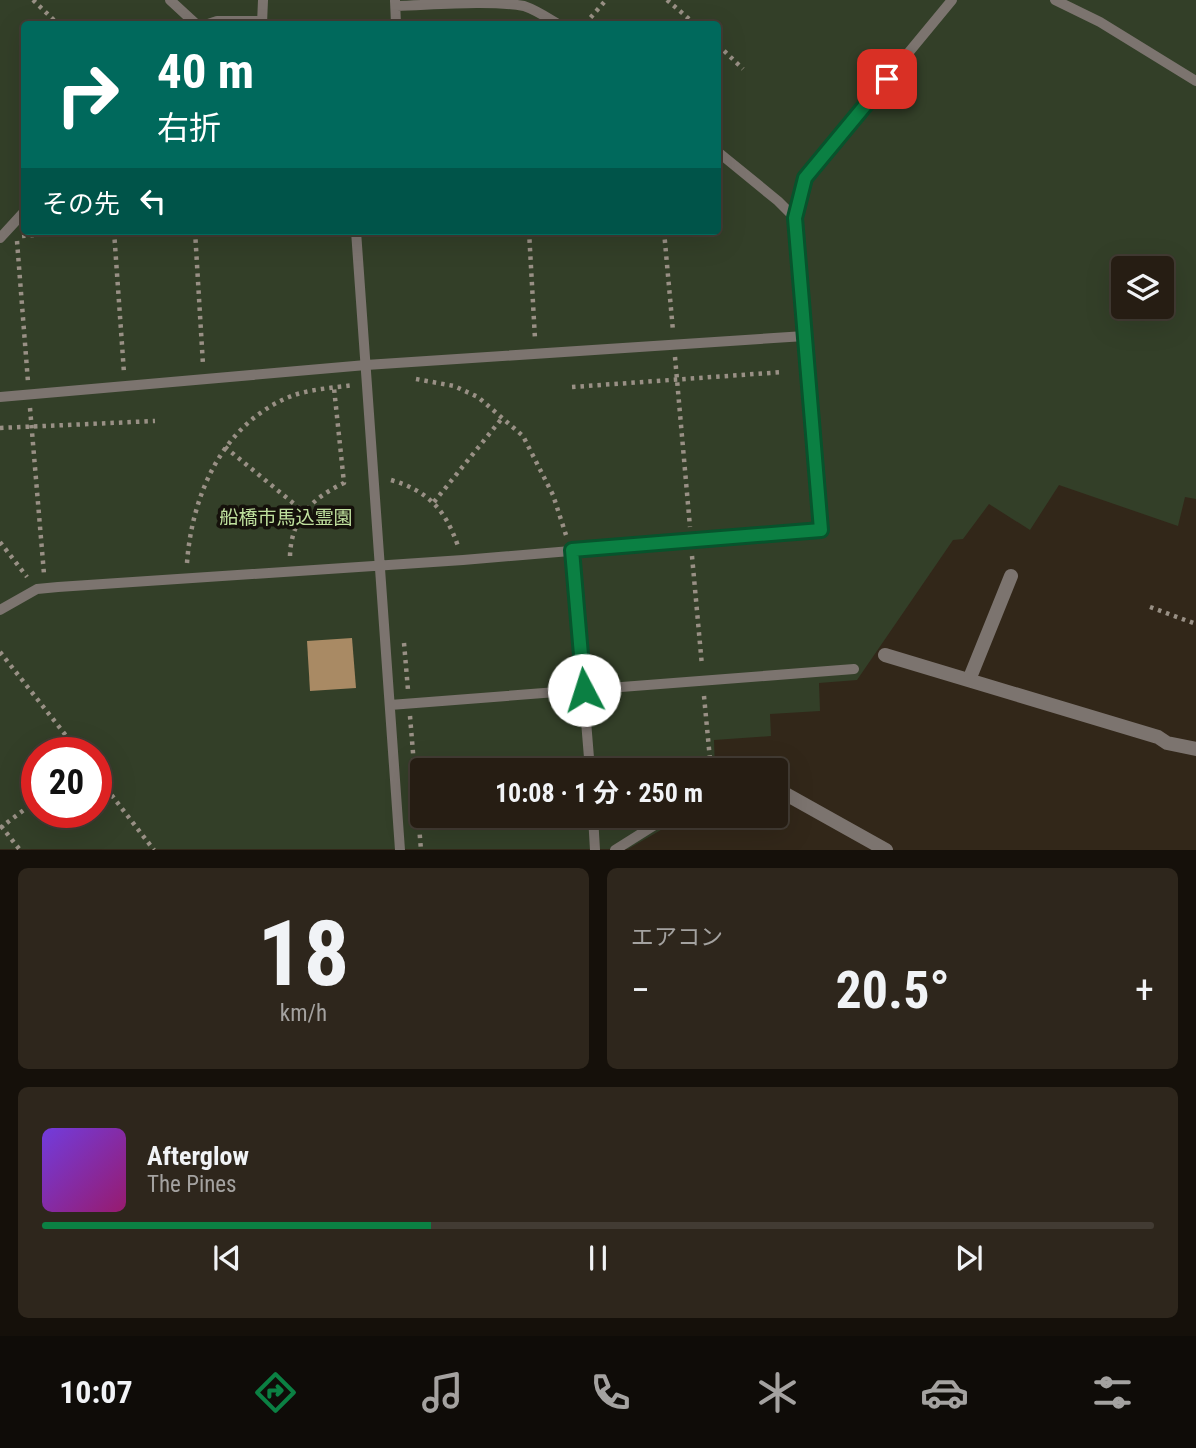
<!DOCTYPE html>
<html lang="ja">
<meta charset="utf-8">
<style>
body{margin:0;font-family:"Roboto Condensed","Noto Sans JP",sans-serif;background:#2e261c;color:#f1f3f6;height:100vh;display:flex;flex-direction:column;font-size:26px;white-space:nowrap}
*{box-sizing:border-box;margin:0}
p{font-size:23px;color:#a4a2a0}
.icon{flex:none;width:38px;height:38px;fill:none;stroke:currentColor;stroke-width:2;stroke-linecap:round;stroke-linejoin:round}
.map{position:relative;height:850px;overflow:hidden}
.panel{display:flex;flex-direction:column;gap:18px;padding:18px;background:#15100a;flex:1}
.panel>*{flex:none}
.hud{position:absolute;left:21px;top:21px;width:700px;height:214px;border-radius:7px;box-shadow:0 7px 28px #0002,0 0 0 2px #423b33;background:#00695c;color:#fff;overflow:hidden}
.tools{position:absolute;left:1111px;top:256px;display:grid;gap:14px}
.tools a{display:grid;place-items:center;width:63px;height:63px;border-radius:7px;background:#261d13;box-shadow:0 7px 28px #0002,0 0 0 2px #423b33;font-size:35px}
.speed{position:absolute;left:21px;top:737px;display:flex;gap:14px;font-size:35px;font-weight:700;text-align:center}
.speed>*{display:grid;place-content:center;width:91px;height:91px;border-radius:50%;background:#261d13;box-shadow:0 7px 28px #0002,0 0 0 2px #423b33;line-height:1}
.speed .limit{border:10px solid #d22;background:#fff;color:#111}
.pin{position:absolute;display:grid;place-items:center;width:60px;height:60px;color:#fff;margin:-30px;border-radius:14px;box-shadow:0 4px 10px #0006}
.me{position:absolute;width:77px;margin:-38px;rotate:355deg;stroke-linejoin:round;filter:drop-shadow(0 0 5px #0008)}
.turn{display:flex;align-items:center;gap:24px;height:147px;padding:0 21px;font-size:32px}
.turn .icon{width:91px;height:91px;stroke-width:2.5}
.turn b{display:block;font-size:49px;line-height:60px}
.then{display:flex;align-items:center;height:66px;padding:0 21px;background:#0003;gap:14px;font-size:26px}
.big{font-size:52px;font-weight:700;line-height:1.1}
.panel .tile{flex:1;display:flex;flex-direction:column;justify-content:center;gap:10px;min-width:0;padding:0 24px;border-radius:10px;background:#2e261c}
.panel .dial{align-items:center;gap:0}
.dial b{font-size:91px;line-height:1}
.song{display:flex;align-items:center;gap:21px}
.cover{width:84px;height:84px;border-radius:10px;background:linear-gradient(135deg,hsl(260 70% 55%),hsl(320 70% 35%))}
.played{height:7px;border-radius:4px;background:linear-gradient(90deg,#0b8043 35%,#423b33 35%)}
.keys{display:flex;justify-content:space-around;direction:ltr}
.heat{display:flex;justify-content:space-between;align-items:center;font-size:38px;direction:ltr}
.panel .tiles{flex:1;display:grid;gap:18px;grid-template-columns:1fr 1fr}
.tile:last-child{grid-column:span 2}
.trip{position:absolute;left:410px;top:758px;width:378px;height:70px;border-radius:7px;background:#261d13;box-shadow:0 7px 28px #0002,0 0 0 2px #423b33;font-weight:700;line-height:70px;text-align:center}
.tab-bar{display:flex;height:112px;justify-content:space-around;align-items:center;background:#0f0c08;color:#a4a2a0}
.tab-bar .icon{width:49px;height:49px}
.tab-bar .on{color:#0b8043}
.tab-bar b{font-size:32px;color:#f1f3f6}
.map>svg:first-child{display:block}
.green{fill:#333f28;fill-rule:evenodd}
.building{fill:#a98a64}
.lines{fill:none;stroke-linecap:round;stroke-linejoin:round}
.path{stroke:#999085;stroke-width:4.5;stroke-dasharray:3.5 5;stroke-linecap:butt}
.lane{stroke:#7c746f;stroke-width:10}
.street{stroke:#7c746f;stroke-width:14}
.route-casing{stroke:#07532c;stroke-width:18}
.route{stroke:#0b8043;stroke-width:12}
.labels{text-anchor:middle;stroke-width:7;stroke-linejoin:round;paint-order:stroke}
.park-label{font-size:19px;fill:#bfe09e;stroke:#15110b}
</style>
<div class="map">
<svg width="1196" height="850" viewBox="0 0 1196 850">
<rect width="100%" height="100%" fill="#322719"/>
<path class="green" d="M 0,0 L 1196,0 L 1196,499 L 1185,497 L 1178,526 L 1059,485 L 1030,530 L 989,504 L 963,539 L 953,540 L 857,680 L 819,683 L 820,711 L 770,714 L 771,736 L 714,740 L 715,770 L 422,770 L 422,816 L 685,816 L 628,849 L 0,849 ZM 24,24 L 718,24 L 718,231 L 24,231 ZM 1124,268 L 1162,268 L 1162,306 L 1124,306 ZM 37,752 L 96,752 L 96,812 L 37,812 Z"/>
<path class="building" d="M 352,638 L 356,688 L 310,691 L 307,641 Z"/>
<g class="lines">
<path class="path" d="M 33,0 L 58,24
M 667,0 L 695,24
M 585,24 L 606,0
M 718,45 L 743,69
M 114,231 L 124,373
M 195,231 L 203,365
M 529,231 L 535,339
M 664,231 L 673,331
M 22,236 L 90,231
M 17,241 L 28,382
M 675,357 L 690,527
M 416,379 L 454,386 L 478,397 L 523,436 L 553,495 L 566,535
M 572,387 L 783,372
M 30,408 L 44,574
M 0,428 L 155,421
M 225,447 L 304,512
M 391,480 C 428,491 445,509 458,546
M 434,502 L 503,417
M 0,542 L 27,577
M 290,556 C 291,519 312,498 344,483 L 334,388
M 692,556 L 702,666
M 187,563 C 192,495 222,425 289,397 C 308,389 333,388 353,385
M 1150,607 L 1196,624
M 404,643 L 408,690
M 0,652 L 79,752
M 704,696 L 711,770
M 410,716 L 421,850
M 96,775 L 154,850
M 1,826 L 20,850
M 0,828 L 37,800"/>
<path class="lane" d="M 170,0 L 196,24
M 1055,0 L 1100,22 L 1196,81
M 395,1 L 396,24
M 397,6 C 433,5 489,0 524,6 C 536,10 548,18 558,24
M 208,24 L 217,21 L 261,21
M 262,24 L 263,0
M 718,152 L 778,201 L 795,218
M 356,231 L 400,850
M 0,238 L 24,212
M 0,397 L 366,365 L 805,336
M 572,549 L 590,770
M 0,610 L 37,589 L 58,587 L 463,560 L 821,530 L 795,218 L 805,178 L 952,0
M 390,705 L 854,669
M 593,816 L 595,850
M 615,850 L 669,816"/>
<path class="street" d="M 885,655 L 1158,737 L 1167,743 L 1196,749
M 969,680 L 1011,576
M 775,788 L 886,850"/>
</g>
<g class="lines">
<defs>
<path id="route" d="M 584,690 L 572,550 L 821,530 L 795,218 L 805,178 L 887,79"/>
</defs>
<use href="#route" class="route-casing"/>
<use href="#route" class="route"/>
</g>
<g class="labels">
<g class="park-label">
<text x="286" y="524">船橋市馬込霊園</text>
</g>
</g>
</svg>
<div class="tools">
<a><svg class="icon" aria-label="layers" viewBox="0 0 24 24"><path d="M12 4l9 5-9 5-9-5zM3 14l9 5 9-5"/></svg></a>
</div>
<div class="speed"><div class="limit">20</div></div>
<div class="pin" style="left:887px;top:79px;background:#d93025"><svg class="icon" aria-label="arrive" viewBox="0 0 24 24"><path d="M6 21V4h12l-3 4 3 4H6"/></svg></div>
<svg class="me" style="left:584px;top:690px" viewBox="-20 -20 40 40"><circle r="19" fill="#fff"/><path d="M0-13L10 11 0 6-10 11z" fill="#0b8043"/></svg>
<div class="trip">10:08 · 1 分 · 250 m</div>
<div class="hud">
<div class="turn"><svg class="icon" aria-label="right" viewBox="0 0 24 24"><path d="M7 20v-9h11M14 6l5 5-5 5"/></svg><div><b>40 m</b>右折</div></div>
<div class="then">その先<svg class="icon" aria-label="left" viewBox="0 0 24 24"><path d="M17 20v-9H6M10 6l-5 5 5 5"/></svg></div>
</div>
</div>
<section class="panel">
<div class="tiles">
<div class="tile dial"><b>18</b><p>km/h</p></div>
<div class="tile"><p>エアコン</p>
<div class="heat"><a>−</a><b class="big">20.5°</b><a>+</a></div>
</div>
<div class="tile">
<div class="song"><i class="cover"></i><div><b>Afterglow</b><p>The Pines</p></div></div>
<div class="played"></div>
<div class="keys"><svg class="icon" aria-label="previous" viewBox="0 0 24 24"><path d="M18 5L8 12l10 7zM5 5v14"/></svg><svg class="icon" aria-label="pause" viewBox="0 0 24 24"><path d="M8 5v14M16 5v14"/></svg><svg class="icon" aria-label="next" viewBox="0 0 24 24"><path d="M6 5l10 7-10 7zM19 5v14"/></svg></div>
</div>
</div>
</section>
<nav class="tab-bar">
<b>10:07</b>
<svg class="icon on" aria-label="directions" viewBox="0 0 24 24"><path d="M12 3l9 9-9 9-9-9zM9 14v-3h6M13 9l2 2-2 2"/></svg>
<svg class="icon" aria-label="music" viewBox="0 0 24 24"><path d="M9 18V5l10-2v13"/><circle cx="6" cy="18" r="3"/><circle cx="16" cy="16" r="3"/></svg>
<svg class="icon" aria-label="phone" viewBox="0 0 24 24"><path d="M5 4h4l2 5-3 2q2 4 5 5l2-3 5 2v4C11 20 4 13 5 4z"/></svg>
<svg class="icon" aria-label="climate" viewBox="0 0 24 24"><path d="M12 3v18M4 7l16 10M4 17L20 7"/></svg>
<svg class="icon" aria-label="car" viewBox="0 0 24 24"><path d="M5 17H2v-5l4-1 3-4h7l3 4 3 1v5h-3M9 17h6M6 11h13"/><circle cx="7" cy="17" r="2"/><circle cx="17" cy="17" r="2"/></svg>
<svg class="icon" aria-label="filters" viewBox="0 0 24 24"><path d="M4 7h16M4 17h16"/><circle cx="9" cy="7" r="2"/><circle cx="15" cy="17" r="2"/></svg>
</nav>
